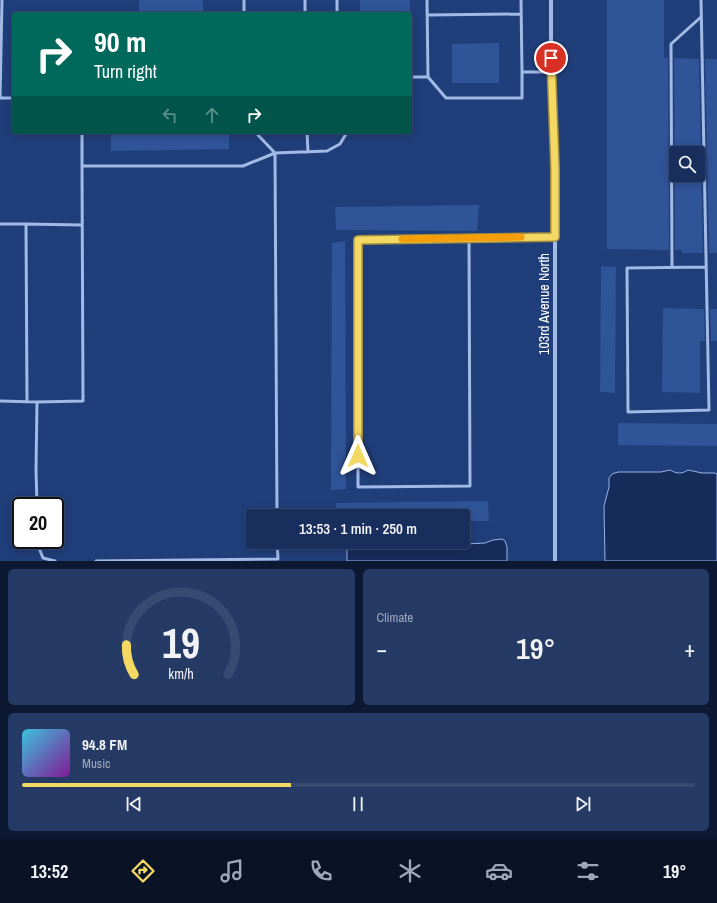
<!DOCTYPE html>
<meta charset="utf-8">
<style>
body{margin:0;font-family:"Archivo Narrow",sans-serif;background:#253a65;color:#f1f3f6;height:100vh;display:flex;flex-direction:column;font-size:15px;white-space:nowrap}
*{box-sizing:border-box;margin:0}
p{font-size:13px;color:#9fa8bb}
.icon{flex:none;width:22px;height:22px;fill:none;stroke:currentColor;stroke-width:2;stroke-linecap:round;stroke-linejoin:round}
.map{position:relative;height:561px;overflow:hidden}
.sheet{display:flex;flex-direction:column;gap:8px;padding:8px;background:#0d1933;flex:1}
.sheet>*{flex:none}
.guide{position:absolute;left:12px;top:12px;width:400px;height:122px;border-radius:4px;box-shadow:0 2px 10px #0003,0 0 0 1px #364a72;background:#00695c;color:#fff;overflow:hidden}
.controls{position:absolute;left:669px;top:146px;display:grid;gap:8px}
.controls a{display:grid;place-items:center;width:36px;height:36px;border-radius:4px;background:#182e5c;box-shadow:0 2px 10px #0003,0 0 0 1px #364a72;font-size:20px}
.speed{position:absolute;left:12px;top:497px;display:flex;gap:8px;font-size:20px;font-weight:700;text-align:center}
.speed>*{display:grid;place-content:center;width:52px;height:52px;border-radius:50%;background:#182e5c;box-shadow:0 2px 10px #0003,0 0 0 1px #364a72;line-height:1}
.speed .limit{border:2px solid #111;border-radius:6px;background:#fff;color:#111}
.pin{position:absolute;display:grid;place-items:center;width:34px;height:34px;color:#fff;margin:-17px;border:2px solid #fff;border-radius:50%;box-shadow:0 1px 4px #0007}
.me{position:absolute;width:44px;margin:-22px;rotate:0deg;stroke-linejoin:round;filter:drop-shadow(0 0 3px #0008)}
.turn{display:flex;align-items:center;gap:14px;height:84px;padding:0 16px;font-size:18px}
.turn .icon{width:52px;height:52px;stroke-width:2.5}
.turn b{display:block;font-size:28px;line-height:34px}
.lanes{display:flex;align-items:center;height:38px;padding:0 16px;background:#0003;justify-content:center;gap:20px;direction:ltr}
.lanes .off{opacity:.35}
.big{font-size:30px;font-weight:600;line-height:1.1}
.sheet .tile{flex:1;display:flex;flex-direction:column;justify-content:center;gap:6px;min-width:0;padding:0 14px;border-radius:6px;background:#253a65}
.sheet .dial{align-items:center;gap:0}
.dial svg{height:104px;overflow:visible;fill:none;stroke:#364a72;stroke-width:7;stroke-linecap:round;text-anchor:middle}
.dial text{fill:#f1f3f6;stroke:none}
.song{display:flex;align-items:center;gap:12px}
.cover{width:48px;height:48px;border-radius:6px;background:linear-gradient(135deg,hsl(190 70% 55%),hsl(290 70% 35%))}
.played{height:4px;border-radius:2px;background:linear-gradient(90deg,#f3d863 40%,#364a72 40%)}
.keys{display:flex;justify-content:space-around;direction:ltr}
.heat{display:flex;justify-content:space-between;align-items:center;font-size:22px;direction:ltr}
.sheet .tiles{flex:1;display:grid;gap:8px;grid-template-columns:1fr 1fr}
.tile:last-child{grid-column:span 2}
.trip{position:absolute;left:246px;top:509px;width:224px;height:40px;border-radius:4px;background:#182e5c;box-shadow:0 2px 10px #0003,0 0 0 1px #364a72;font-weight:600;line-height:40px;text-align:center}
.dock{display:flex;height:64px;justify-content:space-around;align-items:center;background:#0a1225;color:#9fa8bb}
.dock .icon{width:28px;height:28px}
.dock .active{color:#f3d863}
.dock b{font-size:18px;color:#f1f3f6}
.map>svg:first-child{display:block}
.water{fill:#162c5a;stroke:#96b3e7}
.building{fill:#305498;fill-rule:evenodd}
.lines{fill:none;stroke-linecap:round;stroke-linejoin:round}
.lane{stroke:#a2bae6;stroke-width:3}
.street{stroke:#a2bae6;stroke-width:4}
.route-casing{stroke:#9e8c40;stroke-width:10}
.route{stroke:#f3d863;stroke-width:7}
.slow{stroke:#f59e0b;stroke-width:7}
.labels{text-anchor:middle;stroke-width:4;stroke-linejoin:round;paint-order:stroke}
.street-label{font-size:14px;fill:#fff;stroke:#203e7a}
</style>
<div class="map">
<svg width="717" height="561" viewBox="0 0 717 561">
<rect width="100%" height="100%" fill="#203e7a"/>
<path class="water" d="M 670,470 C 677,474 682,474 688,470 L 702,473 L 715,473 L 717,474 L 717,561 L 605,561 L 604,506 L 609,487 L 609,478 L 612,474 L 618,472 L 661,472 Z
M 502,539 L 505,541 L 507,547 L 507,561 L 347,561 L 347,548 L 349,545 L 367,543 L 387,547 L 414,542 L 440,542 L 466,544 L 485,543 L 493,540 Z"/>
<path class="building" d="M 139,0 L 203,0 L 203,14 L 139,14 Z
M 360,0 L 410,0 L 410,14 L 360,14 Z
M 607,0 L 664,0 L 664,58 L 668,58 L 669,250 L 607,249 Z
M 499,43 L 499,83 L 452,83 L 452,44 Z
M 674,58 L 699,59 L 703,253 L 682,253 L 682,250 L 675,250 ZM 676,153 L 698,153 L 698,175 L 676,175 Z
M 705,59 L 717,59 L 717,253 L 709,253 Z
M 111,132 L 229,132 L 229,149 L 111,151 Z
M 479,205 L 477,231 L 336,230 L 335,207 Z
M 345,241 L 346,489 L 331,490 L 332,243 Z
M 601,266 L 616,267 L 615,393 L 600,392 Z
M 663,308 L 704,309 L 705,341 L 700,341 L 700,393 L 662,392 Z
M 710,309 L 717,309 L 717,341 L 711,341 Z
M 618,423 L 717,424 L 717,446 L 618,445 Z
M 488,501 L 489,521 L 463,521 L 463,516 L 336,516 L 336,503 Z"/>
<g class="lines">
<path class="lane" d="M 305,0 L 305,14
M 337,0 L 337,14
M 427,0 L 428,77
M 521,0 L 522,72
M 701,0 L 709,410 L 628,412 L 627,268 L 706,267
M 244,14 L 244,0
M 428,15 L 521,14
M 410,77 L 428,77 L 446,98 L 522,98 L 522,72 L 551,72
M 0,98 L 2,0
M 0,98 L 14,98
M 82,132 L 82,166
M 307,132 L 308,152
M 0,224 L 26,224 L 27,402
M 26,224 L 82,225
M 469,238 L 470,486 L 358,487 L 358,240 C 423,239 489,238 555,237
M 672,267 L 671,44 L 701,17
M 0,401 L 37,402 L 36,469 L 37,506
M 37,402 L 83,401 L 82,166 L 243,166 L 275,153 L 258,135 L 258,132
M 277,516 L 275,153 L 327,151 L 340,144 L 346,134 L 346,132
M 38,540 L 39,548 L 43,558 L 55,561
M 96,561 L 278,559 L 277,542"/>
<path class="street" d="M 551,0 L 551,72 L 555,168 L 555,561"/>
</g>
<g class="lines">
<defs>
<path id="route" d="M 358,456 L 358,240 L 555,237 L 555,168 L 551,58"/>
</defs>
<use href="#route" class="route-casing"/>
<use href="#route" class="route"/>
<path class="slow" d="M 402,239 L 521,237"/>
</g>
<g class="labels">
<g class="street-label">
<text transform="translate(544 304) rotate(-90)" y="5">103rd Avenue North</text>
</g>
</g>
</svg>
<div class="controls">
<a><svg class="icon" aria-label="search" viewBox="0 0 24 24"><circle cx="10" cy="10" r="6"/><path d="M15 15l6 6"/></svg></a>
</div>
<div class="speed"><div class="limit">20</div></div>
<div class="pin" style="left:551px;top:58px;background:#d93025"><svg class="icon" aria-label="arrive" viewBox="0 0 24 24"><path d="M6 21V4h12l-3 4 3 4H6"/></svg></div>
<svg class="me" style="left:358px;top:456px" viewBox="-20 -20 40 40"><path d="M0-17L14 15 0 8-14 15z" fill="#f3d863" stroke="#fff" stroke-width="4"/></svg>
<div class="trip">13:53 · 1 min · 250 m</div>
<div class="guide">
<div class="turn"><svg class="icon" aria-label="right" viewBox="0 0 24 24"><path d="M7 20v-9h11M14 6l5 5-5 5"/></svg><div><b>90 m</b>Turn right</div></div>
<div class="lanes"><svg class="icon off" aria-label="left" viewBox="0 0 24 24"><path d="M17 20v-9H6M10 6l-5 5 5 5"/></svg><svg class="icon off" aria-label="ahead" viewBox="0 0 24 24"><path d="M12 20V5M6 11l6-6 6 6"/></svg><svg class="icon" aria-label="right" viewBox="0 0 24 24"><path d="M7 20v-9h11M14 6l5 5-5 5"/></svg></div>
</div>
</div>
<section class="sheet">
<div class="tiles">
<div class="tile dial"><svg viewBox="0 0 100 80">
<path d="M14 69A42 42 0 1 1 86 69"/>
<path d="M14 69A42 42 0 0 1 8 46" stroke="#f3d863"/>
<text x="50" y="56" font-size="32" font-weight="700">19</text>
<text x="50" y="72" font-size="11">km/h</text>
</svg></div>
<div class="tile"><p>Climate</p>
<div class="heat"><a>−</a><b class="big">19°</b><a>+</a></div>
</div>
<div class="tile">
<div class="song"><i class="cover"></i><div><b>94.8 FM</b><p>Music</p></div></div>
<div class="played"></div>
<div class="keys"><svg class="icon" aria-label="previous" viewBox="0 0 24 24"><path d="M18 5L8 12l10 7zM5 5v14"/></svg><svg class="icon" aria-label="pause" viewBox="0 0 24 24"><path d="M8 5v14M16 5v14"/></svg><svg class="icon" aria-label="next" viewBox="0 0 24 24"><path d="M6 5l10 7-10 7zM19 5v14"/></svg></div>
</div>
</div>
</section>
<nav class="dock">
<b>13:52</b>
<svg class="icon active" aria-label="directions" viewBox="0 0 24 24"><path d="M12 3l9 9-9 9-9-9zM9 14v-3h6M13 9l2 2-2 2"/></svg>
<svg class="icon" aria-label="music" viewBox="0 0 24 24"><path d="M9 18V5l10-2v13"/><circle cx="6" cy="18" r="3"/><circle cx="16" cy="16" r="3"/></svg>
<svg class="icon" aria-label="phone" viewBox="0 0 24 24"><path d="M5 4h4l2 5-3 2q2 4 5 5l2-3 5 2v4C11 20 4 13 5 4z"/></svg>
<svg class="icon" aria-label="climate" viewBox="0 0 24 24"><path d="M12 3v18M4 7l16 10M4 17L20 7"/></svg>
<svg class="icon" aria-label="car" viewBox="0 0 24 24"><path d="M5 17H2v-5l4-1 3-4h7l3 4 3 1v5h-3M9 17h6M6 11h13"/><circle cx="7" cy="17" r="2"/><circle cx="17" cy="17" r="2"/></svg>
<svg class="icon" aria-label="filters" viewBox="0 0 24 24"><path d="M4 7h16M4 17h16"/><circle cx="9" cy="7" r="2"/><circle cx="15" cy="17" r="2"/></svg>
<b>19°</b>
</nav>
